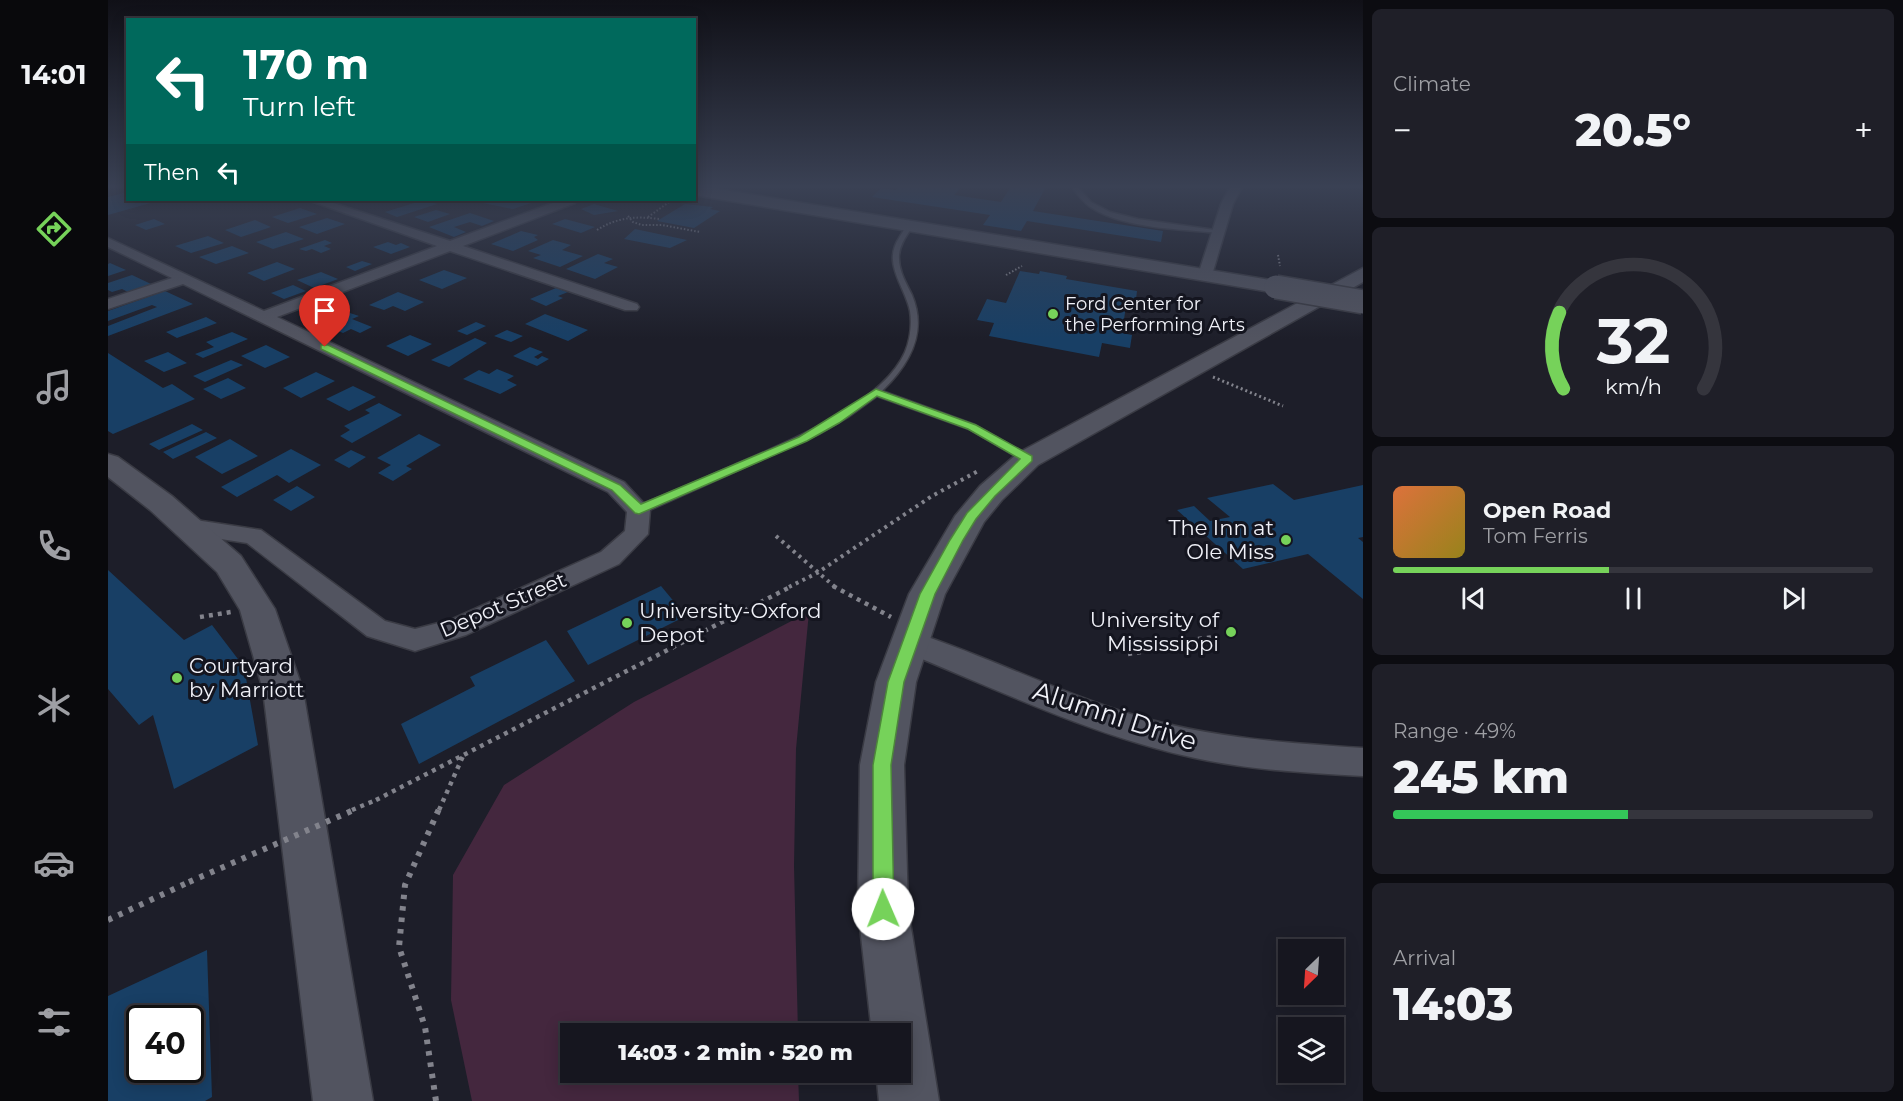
<!DOCTYPE html>
<meta charset="utf-8">
<style>
body{margin:0;font-family:Montserrat,sans-serif;background:#1f1f28;color:#f1f3f6;height:100vh;display:flex;flex-direction:column;font-size:22px;white-space:nowrap}
*{box-sizing:border-box;margin:0}
p{font-size:20px;color:#9e9fa4}
.icon{flex:none;width:33px;height:33px;fill:none;stroke:currentColor;stroke-width:2;stroke-linecap:round;stroke-linejoin:round}
.map{position:relative;flex:1;overflow:hidden}
.details{display:flex;flex-direction:column;gap:9px;padding:9px;background:#0c0c11;width:540px}
.details>*{flex:none}
.banner{position:absolute;left:18px;top:18px;width:570px;height:183px;border-radius:0px;box-shadow:0 3px 15px #0003,0 0 0 2px #35353d;background:#00695c;color:#fff;overflow:hidden}
.needle{width:39px;rotate:205deg}
.tools{position:absolute;left:1170px;top:939px;display:grid;gap:12px}
.tools a{display:grid;place-items:center;width:66px;height:66px;border-radius:0px;background:#16161f;box-shadow:0 3px 15px #0003,0 0 0 2px #35353d;font-size:30px}
.speed{position:absolute;left:18px;top:1005px;display:flex;gap:12px;font-size:30px;font-weight:700;text-align:center}
.speed>*{display:grid;place-content:center;width:78px;height:78px;border-radius:50%;background:#16161f;box-shadow:0 3px 15px #0003,0 0 0 2px #35353d;line-height:1}
.speed .limit{border:3px solid #111;border-radius:9px;background:#fff;color:#111}
.pin{position:absolute;display:grid;place-items:center;width:51px;height:51px;color:#fff;margin:-62px -26px;border-radius:50% 50% 50% 0;rotate:-45deg;box-shadow:0 0 6px #0007}
.pin .icon{rotate:45deg}
.me{position:absolute;width:66px;margin:-33px;rotate:359deg;stroke-linejoin:round;filter:drop-shadow(0 0 4px #0008)}
.turn{display:flex;align-items:center;gap:21px;height:126px;padding:0 18px;font-size:27px}
.turn .icon{width:78px;height:78px;stroke-width:2.5}
.turn b{display:block;font-size:42px;line-height:51px}
.then{display:flex;align-items:center;height:57px;padding:0 18px;background:#0003;gap:12px;font-size:22px}
.big{font-size:45px;font-weight:800;line-height:1.1}
.details .widget{flex:1;display:flex;flex-direction:column;justify-content:center;gap:9px;min-width:0;padding:0 21px;border-radius:9px;background:#1f1f28}
.details .dial{align-items:center;gap:0}
.dial svg{height:156px;overflow:visible;fill:none;stroke:#35353d;stroke-width:7;stroke-linecap:round;text-anchor:middle}
.dial text{fill:#f1f3f6;stroke:none}
.song{display:flex;align-items:center;gap:18px}
.cover{width:72px;height:72px;border-radius:9px;background:linear-gradient(135deg,hsl(20 70% 55%),hsl(50 70% 35%))}
.played{height:6px;border-radius:3px;background:linear-gradient(90deg,#76d25a 45%,#35353d 45%)}
.keys{display:flex;justify-content:space-around;direction:ltr}
.heat{display:flex;justify-content:space-between;align-items:center;font-size:33px;direction:ltr}
.charge{height:9px;border-radius:4px;background:linear-gradient(90deg,#34c759 49%,#35353d 0)}
.trip{position:absolute;left:452px;top:1023px;width:351px;height:60px;border-radius:0px;background:#16161f;box-shadow:0 3px 15px #0003,0 0 0 2px #35353d;font-weight:800;line-height:60px;text-align:center}
main{display:flex;flex:1;min-height:0}
.dock{display:flex;flex-direction:column;width:108px;justify-content:space-around;align-items:center;background:#09090c;color:#9e9fa4}
.dock .icon{width:42px;height:42px}
.dock .current{color:#76d25a}
.dock b{font-size:27px;color:#f1f3f6}
.map>svg:first-child{display:block}
.green{fill:#44273e}
.building{fill:#183f65;fill-rule:evenodd}
.lines{fill:none;stroke-linecap:round;stroke-linejoin:round}
.lane-casing{stroke:#3a3b44;stroke-width:3}
.street-casing{stroke:#3a3b44;stroke-width:3}
.secondary-casing{stroke:#3a3b44;stroke-width:3}
.path-far4{stroke:#82838c;stroke-width:2;stroke-dasharray:1.5 2;stroke-linecap:butt}
.path-far3{stroke:#82838c;stroke-width:3;stroke-dasharray:2 3;stroke-linecap:butt}
.path-far2{stroke:#82838c;stroke-width:4;stroke-dasharray:3 4.5;stroke-linecap:butt}
.path-far1{stroke:#82838c;stroke-width:4.5;stroke-dasharray:4 5;stroke-linecap:butt}
.path{stroke:#82838c;stroke-width:6;stroke-dasharray:4.5 7;stroke-linecap:butt}
.lane{fill:#525460;fill-rule:evenodd}
.street{fill:#525460;fill-rule:evenodd}
.secondary{fill:#525460;fill-rule:evenodd}
.secondary-bridge-casing{stroke:#3a3b44;stroke-width:26;stroke-linecap:butt}
.path-bridge-far1{stroke:#82838c;stroke-width:4.5;stroke-dasharray:4 5;stroke-linecap:butt}
.path-bridge{stroke:#82838c;stroke-width:6;stroke-dasharray:4.5 7;stroke-linecap:butt}
.secondary-bridge{stroke:#525460;stroke-width:23}
.route{fill:#76d25a;stroke:#4d883a;stroke-width:1.5}
.poi-dot{fill:#76d25a;stroke:#14151f;stroke-width:2}
.labels{text-anchor:middle;stroke-width:6;stroke-linejoin:round;paint-order:stroke}
.far-poi-label{font-size:18px;fill:#f0f1f8;stroke:#14151f;text-anchor:start}
.poi-label{font-size:21px;fill:#f0f1f8;stroke:#14151f;text-anchor:end}
.street-label{font-size:21px;fill:#f0f1f8;stroke:#14151f}
.near-street-label{font-size:26px;fill:#f0f1f8;stroke:#14151f}
</style>
<main>
<nav class="dock">
<b>14:01</b>
<svg class="icon current" aria-label="directions" viewBox="0 0 24 24"><path d="M12 3l9 9-9 9-9-9zM9 14v-3h6M13 9l2 2-2 2"/></svg>
<svg class="icon" aria-label="music" viewBox="0 0 24 24"><path d="M9 18V5l10-2v13"/><circle cx="6" cy="18" r="3"/><circle cx="16" cy="16" r="3"/></svg>
<svg class="icon" aria-label="phone" viewBox="0 0 24 24"><path d="M5 4h4l2 5-3 2q2 4 5 5l2-3 5 2v4C11 20 4 13 5 4z"/></svg>
<svg class="icon" aria-label="climate" viewBox="0 0 24 24"><path d="M12 3v18M4 7l16 10M4 17L20 7"/></svg>
<svg class="icon" aria-label="car" viewBox="0 0 24 24"><path d="M5 17H2v-5l4-1 3-4h7l3 4 3 1v5h-3M9 17h6M6 11h13"/><circle cx="7" cy="17" r="2"/><circle cx="17" cy="17" r="2"/></svg>
<svg class="icon" aria-label="filters" viewBox="0 0 24 24"><path d="M4 7h16M4 17h16"/><circle cx="9" cy="7" r="2"/><circle cx="15" cy="17" r="2"/></svg>
</nav>
<div class="map">
<svg width="1255" height="1101" viewBox="0 0 1255 1101">
<rect width="100%" height="100%" fill="#1d1e29"/>
<path class="green" d="M 701,612 L 688,749 L 686,866 L 690,1033 L 462,1034 L 462,1072 L 690,1073 L 691,1101 L 364,1101 L 343,1000 L 345,875 L 396,785 L 526,702 Z"/>
<path class="building" d="M 793,185 L 855,185 L 846,195 L 893,202 L 904,185 L 939,185 L 925,211 L 1055,231 L 1053,242 L 919,221 L 913,231 L 875,225 L 882,215 L 764,197 L 773,188 L 788,190 Z
M 20,192 L 20,200 L 53,200 L 0,215 L 0,197 Z
M 316,200 L 329,204 L 289,217 L 277,212 Z
M 380,200 L 413,200 L 423,203 L 405,209 L 375,203 Z
M 486,204 L 510,211 L 486,215 L 473,209 Z
M 577,204 L 605,207 L 602,209 L 612,211 L 586,228 L 549,221 Z
M 192,208 L 209,214 L 180,223 L 164,217 Z
M 328,210 L 342,214 L 320,222 L 306,217 Z
M 362,213 L 386,221 L 374,226 L 362,222 L 346,227 L 358,232 L 346,237 L 321,227 Z
M 219,218 L 237,224 L 209,234 L 191,227 Z
M 46,219 L 57,224 L 38,230 L 27,225 Z
M 457,219 L 487,227 L 473,233 L 444,224 Z
M 147,220 L 163,227 L 133,237 L 117,230 Z
M 527,229 L 579,240 L 562,248 L 516,239 Z
M 413,231 L 430,235 L 426,237 L 430,240 L 405,251 L 383,244 Z
M 178,232 L 196,239 L 165,249 L 148,242 Z
M 100,236 L 116,243 L 83,253 L 67,246 Z
M 217,240 L 224,243 L 216,246 L 223,249 L 213,253 L 204,249 L 198,251 L 191,249 Z
M 445,240 L 463,245 L 454,250 L 475,256 L 452,267 L 425,258 L 433,255 L 420,251 Z
M 280,242 L 288,245 L 293,243 L 302,247 L 283,254 L 265,247 Z
M 124,246 L 141,253 L 108,264 L 91,257 Z
M 490,254 L 505,259 L 496,263 L 510,267 L 487,279 L 458,269 Z
M 254,261 L 264,264 L 247,271 L 238,267 Z
M 169,262 L 187,269 L 156,281 L 139,273 Z
M 2,263 L 18,270 L 0,276 L 0,264 Z
M 336,270 L 359,278 L 334,289 L 311,280 Z
M 912,271 L 931,274 L 932,271 L 959,276 L 958,279 L 1029,291 L 1027,308 L 1018,306 L 1014,333 L 1024,335 L 1022,348 L 994,343 L 991,357 L 881,336 L 886,323 L 869,320 L 879,299 L 898,303 Z
M 213,272 L 230,279 L 206,288 L 189,280 Z
M 24,275 L 43,284 L 20,292 L 14,289 L 4,292 L 0,290 L 0,283 Z
M 185,285 L 198,291 L 176,299 L 163,293 Z
M 448,288 L 460,292 L 450,296 L 455,298 L 438,306 L 422,299 Z
M 57,291 L 85,304 L 0,336 L 0,326 L 49,307 L 44,305 L 0,321 L 0,311 Z
M 290,292 L 316,302 L 297,311 L 285,306 L 276,310 L 261,305 Z
M 242,313 L 251,316 L 244,319 L 264,327 L 252,333 L 243,329 L 235,333 L 215,325 Z
M 437,314 L 480,330 L 460,341 L 417,324 Z
M 98,317 L 109,323 L 69,338 L 58,332 Z
M 368,322 L 378,326 L 359,335 L 349,331 Z
M 399,330 L 415,336 L 403,342 L 386,336 Z
M 124,332 L 140,339 L 95,358 L 87,354 L 106,347 L 98,342 Z
M 302,335 L 324,344 L 300,356 L 278,346 Z
M 367,338 L 379,343 L 341,367 L 323,360 Z
M 158,345 L 182,357 L 157,368 L 133,356 Z
M 422,347 L 435,352 L 426,357 L 430,359 L 434,356 L 441,359 L 429,366 L 405,356 Z
M 60,352 L 79,363 L 56,372 L 36,361 Z
M 0,353 L 55,388 L 64,384 L 87,399 L 5,434 L 0,431 Z
M 123,360 L 135,365 L 97,382 L 85,376 Z
M 389,369 L 406,376 L 399,380 L 409,385 L 392,394 L 355,379 L 371,370 L 381,374 Z
M 208,372 L 227,381 L 193,398 L 175,388 Z
M 120,378 L 138,388 L 113,399 L 95,389 Z
M 245,386 L 268,397 L 241,411 L 218,399 Z
M 271,403 L 294,415 L 244,443 L 232,436 L 242,430 L 236,426 L 262,413 L 257,410 Z
M 84,424 L 95,430 L 51,450 L 41,444 Z
M 98,432 L 109,438 L 65,459 L 55,452 Z
M 311,434 L 333,445 L 298,466 L 304,469 L 285,481 L 270,473 L 283,465 L 269,458 Z
M 122,439 L 150,456 L 114,474 L 87,457 Z
M 183,449 L 213,465 L 181,483 L 169,475 L 129,497 L 113,487 Z
M 243,450 L 258,457 L 241,468 L 226,460 Z
M 1165,484 L 1186,500 L 1255,485 L 1255,537 L 1250,538 L 1255,542 L 1255,599 L 1200,554 L 1135,569 L 1069,510 L 1086,506 L 1102,521 L 1122,517 L 1099,498 Z
M 189,486 L 207,497 L 183,511 L 165,500 Z
M 0,570 L 76,640 L 104,625 L 136,667 L 150,745 L 66,789 L 45,715 L 31,725 L 0,689 Z
M 553,586 L 578,616 L 480,665 L 459,631 Z
M 438,640 L 467,681 L 311,764 L 293,724 L 367,686 L 362,677 Z
M 99,950 L 104,1097 L 97,1101 L 0,1101 L 0,996 ZM 32,1018 L 82,1018 L 82,1070 L 32,1070 Z"/>
<g class="lines">
<defs>
<path id="lane" d="M 962,185 L 968,185 L 983,202 L 1002,212 L 1030,219 L 1114,231 L 1111,233 C 1073,229 1017,229 984,208 C 975,203 969,193 962,185 Z
M 802,224 L 805,226 C 799,235 792,244 791,255 C 790,270 798,283 804,295 C 820,333 801,365 774,391 L 867,425 L 924,457 L 925,459 L 924,461 L 916,461 L 861,429 L 769,396 L 740,417 L 711,434 L 535,513 L 527,513 L 525,510 L 527,507 C 559,494 592,480 624,466 C 675,444 774,405 797,352 C 802,340 804,324 802,311 C 797,286 774,264 791,238 C 794,233 797,227 802,224 Z"/>
<path id="street" d="M 1123,185 L 1135,185 L 1125,204 L 1104,275 L 1097,279 L 1092,278 L 1090,275 L 1113,204 Z
M 200,200 L 216,200 L 342,241 L 453,200 L 469,200 L 467,203 L 355,246 L 529,304 L 531,307 L 529,310 L 517,310 L 342,251 L 169,317 L 516,482 L 542,510 L 540,534 L 511,564 L 358,635 L 307,651 L 259,636 L 139,543 L 73,533 L 69,527 L 73,521 L 81,519 L 153,530 L 277,621 L 307,629 L 342,620 L 493,552 L 517,531 L 519,512 L 500,492 L 75,284 L 0,309 L 0,299 L 64,278 L 0,247 L 0,238 L 156,311 L 329,246 Z
M 802,631 C 879,656 951,693 1029,716 C 1103,738 1179,743 1255,748 L 1255,776 C 1199,773 1142,770 1087,758 C 985,736 889,689 792,650 L 788,642 L 792,634 Z"/>
<path id="secondary" d="M 586,185 L 1168,281 L 1175,283 L 1178,287 L 1175,291 L 1168,293 L 586,195 Z
M 1255,268 L 1255,282 L 930,465 L 894,500 L 876,522 L 837,594 L 808,682 L 796,765 L 800,909 L 831,1101 L 771,1101 L 768,1072 L 792,1072 L 792,1034 L 764,1034 L 750,909 L 752,765 L 768,682 L 801,594 L 847,516 L 872,486 L 910,453 Z
M 0,454 L 10,457 L 64,496 L 133,556 L 167,609 L 195,690 L 265,1101 L 205,1101 L 155,690 L 132,610 L 109,572 L 42,510 L 0,477 Z"/>
</defs>
<use href="#lane" class="lane-casing"/>
<use href="#street" class="street-casing"/>
<use href="#secondary" class="secondary-casing"/>
<path class="path-far4" d="M 520,216 L 525,222 L 534,225 L 554,225 L 592,232
M 540,217 L 564,200
M 489,230 C 510,217 527,216 551,219
M 1170,255 L 1172,266
M 898,275 L 914,266"/>
<path class="path-far3" d="M 1105,377 L 1175,406"/>
<path class="path-far2" d="M 668,536 L 727,587
M 681,587 L 709,573 L 824,496 L 872,470"/>
<path class="path-far1" d="M 725,586 L 783,617
M 92,617 L 123,612
M 1090,639 L 1106,637
M 1020,654 L 1039,651
M 268,800 L 684,586
M 331,810 L 355,756"/>
<path class="path" d="M 0,920 L 81,882
M 328,1101 L 317,1027 L 291,947 L 297,885 L 331,809"/>
<use href="#lane" class="lane"/>
<use href="#street" class="street"/>
<use href="#secondary" class="secondary"/>
<defs>
<path id="secondary-bridge" d="M 1168,287 L 1255,302"/>
</defs>
<use href="#secondary-bridge" class="secondary-bridge-casing"/>
<path class="path-bridge-far1" d="M 244,810 L 268,800"/>
<path class="path-bridge" d="M 81,882 L 248,809"/>
<use href="#secondary-bridge" class="secondary-bridge"/>
</g>
<linearGradient id="sky" x2="0" y2="1"><stop stop-color="#101017"/><stop offset="0.55" stop-color="#3a4154"/><stop offset="1" stop-color="#3a4154" stop-opacity="0"/></linearGradient>
<rect width="1255" height="339" fill="url(#sky)"/>
<path class="route" d="M 213,345 L 220,345 L 512,485 L 533,504 L 691,437 L 768,389 L 868,425 L 924,456 L 924,461 L 887,496 L 868,519 L 855,540 L 827,594 L 796,682 L 783,765 L 786,909 L 783,917 L 775,920 L 768,917 L 765,909 L 765,765 L 780,682 L 812,594 L 842,540 L 859,513 L 912,459 L 860,429 L 769,396 L 731,423 L 699,441 L 531,514 L 527,513 L 504,490 L 213,349 Z"/>
<g class="poi-dot">
<circle cx="945" cy="314" r="6"/>
<circle cx="1178" cy="540" r="6"/>
<circle cx="519" cy="623" r="6"/>
<circle cx="1123" cy="632" r="6"/>
<circle cx="69" cy="678" r="6"/>
</g>
<g class="labels">
<g class="far-poi-label">
<text x="957" y="310">Ford Center for<tspan x="957" dy="21">the Performing Arts</tspan></text>
</g>
<g class="poi-label">
<text x="1166" y="535">The Inn at<tspan x="1166" dy="24">Ole Miss</tspan></text>
<text x="531" y="618" text-anchor="start">University-Oxford<tspan x="531" dy="24">Depot</tspan></text>
<text x="1111" y="627">University of<tspan x="1111" dy="24">Mississippi</tspan></text>
<text x="81" y="673" text-anchor="start">Courtyard<tspan x="81" dy="24">by Marriott</tspan></text>
</g>
<g class="street-label">
<text transform="translate(395 605) rotate(-23)" y="7">Depot Street</text>
</g>
<g class="near-street-label">
<text transform="translate(1007 716) rotate(18)" y="9">Alumni Drive</text>
</g>
</g>
</svg>
<div class="tools">
<a><svg class="needle" viewBox="-14 -14 28 28"><path d="M0-13l5 13h-10z" fill="#e53935"/><path d="M0 13l5-13h-10z" fill="#9e9fa4"/></svg></a>
<a><svg class="icon" aria-label="layers" viewBox="0 0 24 24"><path d="M12 4l9 5-9 5-9-5zM3 14l9 5 9-5"/></svg></a>
</div>
<div class="speed"><div class="limit">40</div></div>
<div class="pin" style="left:217px;top:347px;background:#d93025"><svg class="icon" aria-label="arrive" viewBox="0 0 24 24"><path d="M6 21V4h12l-3 4 3 4H6"/></svg></div>
<svg class="me" style="left:775px;top:909px" viewBox="-20 -20 40 40"><circle r="19" fill="#fff"/><path d="M0-13L10 11 0 6-10 11z" fill="#76d25a"/></svg>
<div class="trip">14:03 · 2 min · 520 m</div>
<div class="banner">
<div class="turn"><svg class="icon" aria-label="left" viewBox="0 0 24 24"><path d="M17 20v-9H6M10 6l-5 5 5 5"/></svg><div><b>170 m</b>Turn left</div></div>
<div class="then">Then<svg class="icon" aria-label="left" viewBox="0 0 24 24"><path d="M17 20v-9H6M10 6l-5 5 5 5"/></svg></div>
</div>
</div>
<section class="details">
<div class="widget"><p>Climate</p>
<div class="heat"><a>−</a><b class="big">20.5°</b><a>+</a></div>
</div>
<div class="widget dial"><svg viewBox="0 0 100 80">
<path d="M14 69A42 42 0 1 1 86 69"/>
<path d="M14 69A42 42 0 0 1 12 30" stroke="#76d25a"/>
<text x="50" y="56" font-size="32" font-weight="700">32</text>
<text x="50" y="72" font-size="11">km/h</text>
</svg></div>
<div class="widget">
<div class="song"><i class="cover"></i><div><b>Open Road</b><p>Tom Ferris</p></div></div>
<div class="played"></div>
<div class="keys"><svg class="icon" aria-label="previous" viewBox="0 0 24 24"><path d="M18 5L8 12l10 7zM5 5v14"/></svg><svg class="icon" aria-label="pause" viewBox="0 0 24 24"><path d="M8 5v14M16 5v14"/></svg><svg class="icon" aria-label="next" viewBox="0 0 24 24"><path d="M6 5l10 7-10 7zM19 5v14"/></svg></div>
</div>
<div class="widget"><p>Range · 49%</p><b class="big">245 km</b><div class="charge"></div></div>
<div class="widget"><p>Arrival</p><b class="big">14:03</b></div>
</section>
</main>
